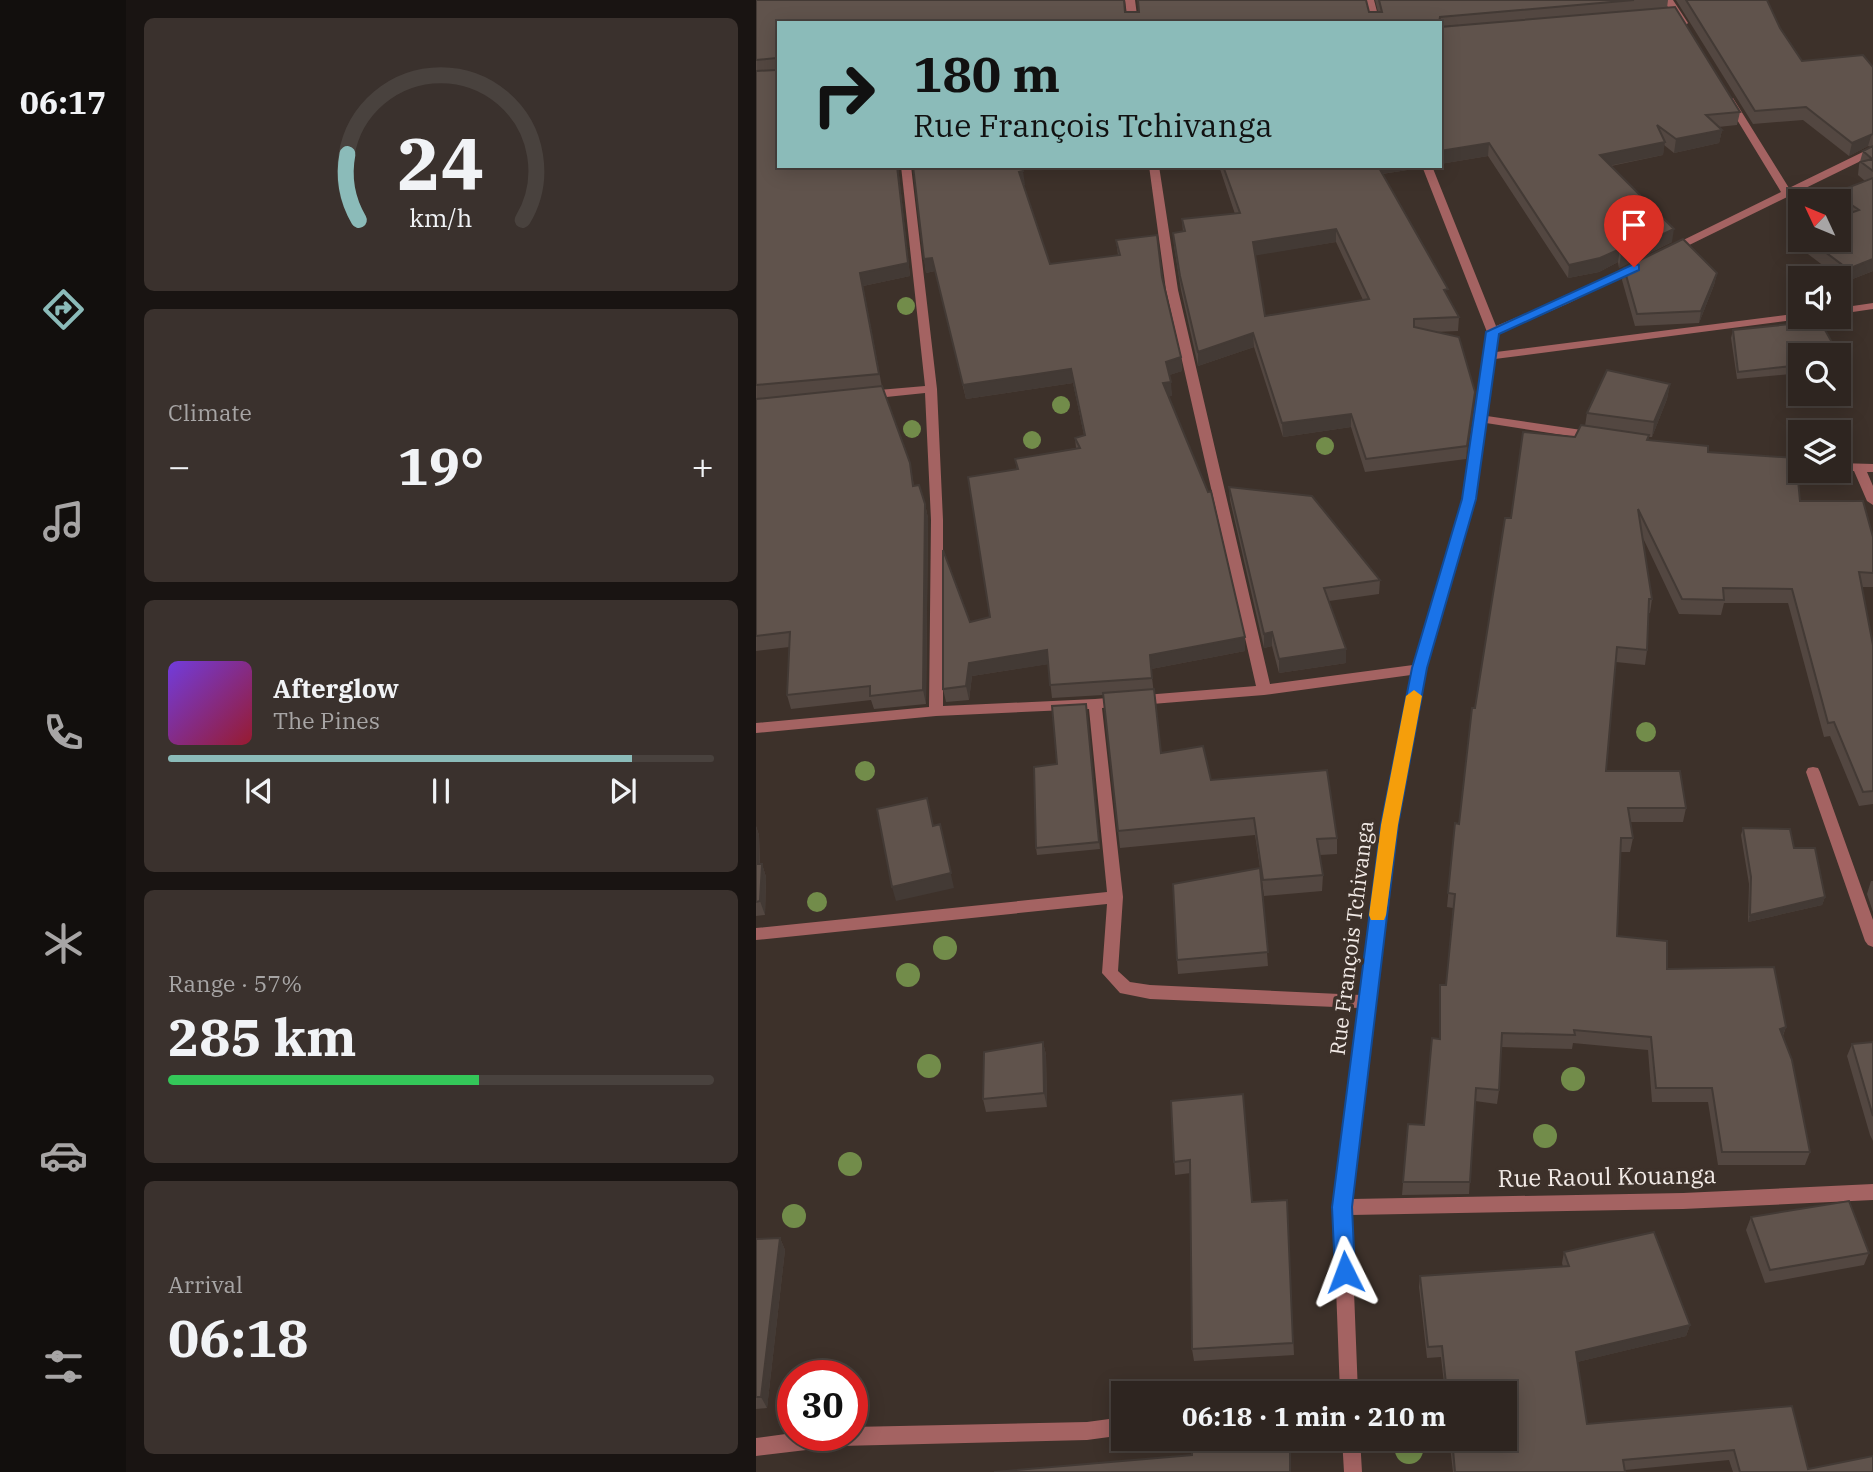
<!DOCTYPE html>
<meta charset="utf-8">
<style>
body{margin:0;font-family:"IBM Plex Serif",serif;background:#3a312d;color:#f1f3f6;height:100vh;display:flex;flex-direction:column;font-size:26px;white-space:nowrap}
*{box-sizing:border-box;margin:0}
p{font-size:23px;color:#a7a5a5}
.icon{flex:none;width:38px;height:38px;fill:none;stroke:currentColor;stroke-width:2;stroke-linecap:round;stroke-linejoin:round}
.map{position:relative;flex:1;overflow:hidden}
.side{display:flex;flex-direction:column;gap:18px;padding:18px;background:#191412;width:630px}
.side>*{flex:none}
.guide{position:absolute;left:21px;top:21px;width:665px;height:147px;border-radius:0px;box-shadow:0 4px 18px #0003,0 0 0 2px #49423e;background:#8bbbb9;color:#111;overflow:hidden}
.needle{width:46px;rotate:314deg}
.tools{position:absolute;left:1032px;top:189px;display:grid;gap:14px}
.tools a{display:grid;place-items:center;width:63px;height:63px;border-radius:0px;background:#2e2520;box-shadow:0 4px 18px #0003,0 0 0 2px #49423e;font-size:35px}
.speed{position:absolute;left:21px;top:1360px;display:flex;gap:14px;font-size:35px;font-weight:700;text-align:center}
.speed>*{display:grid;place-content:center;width:91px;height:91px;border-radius:50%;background:#2e2520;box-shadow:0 4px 18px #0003,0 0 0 2px #49423e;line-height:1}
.speed .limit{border:10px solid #d22;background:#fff;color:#111}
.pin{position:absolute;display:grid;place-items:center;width:60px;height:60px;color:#fff;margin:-72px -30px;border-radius:50% 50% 50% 0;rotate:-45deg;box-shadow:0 0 7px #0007}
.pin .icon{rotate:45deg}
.me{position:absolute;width:77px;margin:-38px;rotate:357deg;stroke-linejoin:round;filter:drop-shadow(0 0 5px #0008)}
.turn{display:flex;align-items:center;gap:24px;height:147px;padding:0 21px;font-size:32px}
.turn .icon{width:91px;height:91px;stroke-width:2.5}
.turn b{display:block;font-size:49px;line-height:60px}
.big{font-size:52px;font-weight:700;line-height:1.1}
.side .widget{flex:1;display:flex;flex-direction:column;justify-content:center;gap:10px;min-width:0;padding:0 24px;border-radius:10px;background:#3a312d}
.side .dial{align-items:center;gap:0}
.dial svg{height:182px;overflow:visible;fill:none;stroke:#49423e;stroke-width:7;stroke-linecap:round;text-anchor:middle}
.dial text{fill:#f1f3f6;stroke:none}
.song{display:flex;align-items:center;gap:21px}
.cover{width:84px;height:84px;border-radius:10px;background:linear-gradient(135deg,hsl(260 70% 55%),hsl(350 70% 35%))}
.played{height:7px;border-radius:4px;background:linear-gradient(90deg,#8bbbb9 85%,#49423e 85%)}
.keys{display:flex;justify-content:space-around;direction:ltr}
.heat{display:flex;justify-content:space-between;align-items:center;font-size:38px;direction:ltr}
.charge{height:10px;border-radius:5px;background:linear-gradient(90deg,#34c759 57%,#49423e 0)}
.trip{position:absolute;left:355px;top:1381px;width:406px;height:70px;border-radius:0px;background:#2e2520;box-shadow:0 4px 18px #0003,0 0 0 2px #49423e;font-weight:700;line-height:70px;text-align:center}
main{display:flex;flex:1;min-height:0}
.dock{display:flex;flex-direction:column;width:126px;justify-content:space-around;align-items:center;background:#120f0d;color:#a7a5a5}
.dock .icon{width:49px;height:49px}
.dock .selected{color:#8bbbb9}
.dock b{font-size:32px;color:#f1f3f6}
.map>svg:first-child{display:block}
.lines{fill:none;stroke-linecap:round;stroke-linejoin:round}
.street{fill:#a46362;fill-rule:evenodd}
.tree{fill:#728c4a}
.wall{fill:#534741;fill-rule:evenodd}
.shaded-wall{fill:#433a35}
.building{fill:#60534c;stroke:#433a35;stroke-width:2;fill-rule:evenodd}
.route{fill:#1a73e8;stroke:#114b97;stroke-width:2}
.slow{fill:#f59e0b}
.labels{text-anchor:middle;stroke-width:7;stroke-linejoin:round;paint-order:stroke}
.street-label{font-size:21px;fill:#f2eae6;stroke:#3d312a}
.near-street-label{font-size:24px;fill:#f2eae6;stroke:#3d312a}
</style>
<main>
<nav class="dock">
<b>06:17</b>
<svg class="icon selected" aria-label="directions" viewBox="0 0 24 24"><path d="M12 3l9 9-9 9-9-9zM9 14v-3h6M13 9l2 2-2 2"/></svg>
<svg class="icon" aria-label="music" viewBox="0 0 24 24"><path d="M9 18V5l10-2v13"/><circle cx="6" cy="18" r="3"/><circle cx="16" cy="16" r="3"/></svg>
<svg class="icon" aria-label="phone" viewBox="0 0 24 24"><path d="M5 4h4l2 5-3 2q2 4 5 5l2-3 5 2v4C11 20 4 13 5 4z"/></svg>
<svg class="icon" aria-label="climate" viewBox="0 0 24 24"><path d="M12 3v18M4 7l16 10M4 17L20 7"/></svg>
<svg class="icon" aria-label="car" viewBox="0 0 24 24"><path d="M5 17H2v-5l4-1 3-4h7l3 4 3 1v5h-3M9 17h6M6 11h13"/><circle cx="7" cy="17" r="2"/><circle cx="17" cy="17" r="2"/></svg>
<svg class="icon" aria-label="filters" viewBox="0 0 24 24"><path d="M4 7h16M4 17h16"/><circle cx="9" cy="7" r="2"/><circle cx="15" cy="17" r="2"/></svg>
</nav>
<section class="side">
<div class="widget dial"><svg viewBox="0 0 100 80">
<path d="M14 69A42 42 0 1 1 86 69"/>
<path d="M14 69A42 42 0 0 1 9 40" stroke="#8bbbb9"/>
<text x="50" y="56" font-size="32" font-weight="700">24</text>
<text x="50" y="72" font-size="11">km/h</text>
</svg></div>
<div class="widget"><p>Climate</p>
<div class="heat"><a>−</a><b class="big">19°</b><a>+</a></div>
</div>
<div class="widget">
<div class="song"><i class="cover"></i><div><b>Afterglow</b><p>The Pines</p></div></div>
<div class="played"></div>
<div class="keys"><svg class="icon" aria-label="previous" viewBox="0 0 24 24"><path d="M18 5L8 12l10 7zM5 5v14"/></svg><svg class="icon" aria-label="pause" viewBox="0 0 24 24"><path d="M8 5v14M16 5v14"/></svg><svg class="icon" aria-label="next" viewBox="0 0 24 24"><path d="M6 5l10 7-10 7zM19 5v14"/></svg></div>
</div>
<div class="widget"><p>Range · 57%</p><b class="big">285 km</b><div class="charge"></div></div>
<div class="widget"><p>Arrival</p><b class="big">06:18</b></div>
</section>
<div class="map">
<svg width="1117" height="1472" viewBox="0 0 1117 1472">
<rect width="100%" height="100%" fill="#3d312a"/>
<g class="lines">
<path class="street" d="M 369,0 L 379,0 L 382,23 L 372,23 Z
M 608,0 L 618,0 L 624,23 L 614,23 Z
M 907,0 L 917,0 L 932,23 L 930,25 L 924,25 Z
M 971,98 L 977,98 L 1033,188 L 1113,149 L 1117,148 L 1117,155 L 917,253 L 909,253 L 909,249 L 1025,192 L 969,100 Z
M 145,166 L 155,166 L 181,389 L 187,520 L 187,706 L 339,699 L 500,686 L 410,290 L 393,166 L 403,166 L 422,290 L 514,684 L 657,665 L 707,499 L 731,332 L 666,166 L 676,166 L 740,326 L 805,299 L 881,262 L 889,262 L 890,264 L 813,303 L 742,334 L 740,352 L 1045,313 L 1045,317 L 1050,317 L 1045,319 L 739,359 L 731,416 L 839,432 L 845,436 L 839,440 L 730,423 L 719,499 L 670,669 L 641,825 L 596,1199 L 927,1193 L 1117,1184 L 1117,1200 L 927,1209 L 595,1215 L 602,1393 L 584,1393 L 577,1207 L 603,1008 L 394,999 L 364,993 L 346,973 L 351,904 L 0,940 L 0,928 L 351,892 L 333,709 L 180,716 L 0,733 L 0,723 L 173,707 L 175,520 L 169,393 L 111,399 L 105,395 L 111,391 L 169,386 ZM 655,675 L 627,825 L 605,995 L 394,985 L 374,982 L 362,971 L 367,897 L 346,708 L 508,695 Z
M 1117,303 L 1117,309 L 1083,314 L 1083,308 Z
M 1083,463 L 1117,464 L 1117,472 L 1111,472 L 1117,486 L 1117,505 L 1111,501 L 1098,471 L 1082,471 Z
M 1057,767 L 1062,768 L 1064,772 L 1117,920 L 1117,947 L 1112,945 L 1109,941 L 1050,772 L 1052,768 Z
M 368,1417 L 368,1435 L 331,1440 L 84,1446 L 0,1456 L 0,1438 L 37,1433 L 96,1435 L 96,1427 L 331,1422 Z
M 586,1438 L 604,1438 L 606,1472 L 588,1472 Z"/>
</g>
<g class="tree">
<circle cx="150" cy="306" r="9"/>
<circle cx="305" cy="405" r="9"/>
<circle cx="156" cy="429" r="9"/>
<circle cx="276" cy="440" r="9"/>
<circle cx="569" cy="446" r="9"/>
<circle cx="890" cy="732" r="10"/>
<circle cx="109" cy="771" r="10"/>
<circle cx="61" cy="902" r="10"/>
<circle cx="189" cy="948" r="12"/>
<circle cx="152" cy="975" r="12"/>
<circle cx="173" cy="1066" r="12"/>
<circle cx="817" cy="1079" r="12"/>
<circle cx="789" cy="1136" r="12"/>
<circle cx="94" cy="1164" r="12"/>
<circle cx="38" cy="1216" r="12"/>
<circle cx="653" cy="1450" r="14"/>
</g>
<path class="wall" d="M 0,0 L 369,12 L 622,12 L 619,0 L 912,0 L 911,8 L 984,112 L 981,125 L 962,127 L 966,130 L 963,143 L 918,153 L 908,145 L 907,155 L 855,166 L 916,242 L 863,268 L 862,262 L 843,272 L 812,278 L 732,156 L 684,164 L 684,23 L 23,23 L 23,166 L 142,166 L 154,276 L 107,286 L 126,387 L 154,463 L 158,486 L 169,504 L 172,518 L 170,704 L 118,709 L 115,700 L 35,709 L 31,695 L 33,647 L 0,651 Z
M 920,0 L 1011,0 L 1024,28 L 1046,61 L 1117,67 L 1117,271 L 1089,282 L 1040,245 L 1043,232 L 1045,231 L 1045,240 L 1083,240 L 1088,215 L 1083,212 L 1083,201 L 1077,201 L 1078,193 L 1109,181 L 1102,175 L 1103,165 L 1107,151 L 1115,147 L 1112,146 L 1093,156 L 1047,120 L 997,124 Z
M 157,166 L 269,185 L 267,185 L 294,264 L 362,255 L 360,240 L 406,277 L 425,357 L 426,371 L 413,375 L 416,396 L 412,396 L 489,637 L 489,651 L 395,669 L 405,753 L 455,780 L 581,838 L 581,854 L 564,855 L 567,875 L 566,891 L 508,896 L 505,874 L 512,966 L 422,974 L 421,960 L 504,868 L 499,835 L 364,848 L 347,695 L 296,698 L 292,664 L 216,676 L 213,700 L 190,702 L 187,689 L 214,622 L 234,617 L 261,470 L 259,459 L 320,448 L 319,438 L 328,435 L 317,383 L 210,399 L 179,271 L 170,273 Z
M 463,166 L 665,166 L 664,168 L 626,174 L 703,317 L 702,331 L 678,332 L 718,406 L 710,459 L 609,472 L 595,427 L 527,437 L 498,347 L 442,366 L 425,290 L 418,246 L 417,233 L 427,232 L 426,219 L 479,214 ZM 580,242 L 607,300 L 509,316 L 499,255 Z
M 868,268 L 961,273 L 958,285 L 943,323 L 879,326 L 866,280 Z
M 977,330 L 1045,355 L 1045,373 L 981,379 L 975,338 Z
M 914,384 L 911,399 L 896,437 L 893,437 L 892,440 L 952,452 L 1044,501 L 1117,537 L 1117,587 L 1106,587 L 1117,645 L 1117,804 L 1103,806 L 1074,736 L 1068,737 L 1032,603 L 968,603 L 965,615 L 923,614 L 887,538 L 896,599 L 894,613 L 892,613 L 891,650 L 889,665 L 860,662 L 850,771 L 930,808 L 927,822 L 874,822 L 877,838 L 874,852 L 864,852 L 861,936 L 911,969 L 1030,1027 L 1027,1036 L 1054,1152 L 1049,1165 L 962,1165 L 952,1102 L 896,1102 L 892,1050 L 817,1043 L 816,1049 L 745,1047 L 743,1090 L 741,1104 L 719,1101 L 713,1194 L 646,1195 L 652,1124 L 668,1125 L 683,1039 L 683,998 L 684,985 L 690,985 L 697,908 L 691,907 L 699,823 L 703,824 L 719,708 L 755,518 L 829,426 L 831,413 Z
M 473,487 L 624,580 L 623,594 L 573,601 L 590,663 L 523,673 L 516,646 L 508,648 L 474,500 Z
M 330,704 L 344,849 L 281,855 L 280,848 Z
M 0,826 L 3,835 L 4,864 L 6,864 L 10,877 L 9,915 L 0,916 Z
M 987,828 L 1038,848 L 1069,897 L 1066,905 L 992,922 L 993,884 L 985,835 Z
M 1115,881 L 1117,881 L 1117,912 L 1111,894 Z
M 287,1042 L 290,1055 L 291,1107 L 230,1112 L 227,1099 Z
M 1117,1042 L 1117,1141 L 1114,1135 L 1091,1056 L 1096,1044 Z
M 415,1101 L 496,1202 L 531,1200 L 538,1355 L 438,1361 L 436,1349 L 435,1173 L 419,1175 Z
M 995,1217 L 1113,1253 L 1108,1265 L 1009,1283 L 990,1230 Z
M 24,1238 L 29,1250 L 11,1408 L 0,1409 L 0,1239 Z
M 808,1252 L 934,1325 L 930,1336 L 821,1362 L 831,1424 L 1036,1406 L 1052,1469 L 1117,1472 L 977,1472 L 973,1460 L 869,1470 L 869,1472 L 697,1472 L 693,1438 L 749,1438 L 749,1393 L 689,1393 L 685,1357 L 671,1358 L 663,1287 L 664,1276 L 807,1267 L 806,1263 Z"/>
<path class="shaded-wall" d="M 966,130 L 963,143 L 918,153 L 920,139 Z
M 1116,133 L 1112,146 L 1093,156 L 1096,143 Z
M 909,142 L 907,155 L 842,168 L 844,155 Z
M 733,143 L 732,156 L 684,164 L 684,151 Z
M 141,166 L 142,166 L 154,276 L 107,286 L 126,387 L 104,273 Z
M 619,166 L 665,166 L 664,168 L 619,175 Z
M 267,171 L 269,185 L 265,185 L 263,172 Z
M 580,229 L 580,242 L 497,256 L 497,242 Z
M 918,229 L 916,242 L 863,268 L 865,254 Z
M 864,249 L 862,262 L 843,272 L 812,278 L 813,265 Z
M 176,258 L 179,271 L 170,273 L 168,259 Z
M 1117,259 L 1117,271 L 1089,282 L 1092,269 Z
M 961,273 L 958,285 L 943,323 L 945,311 Z
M 497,333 L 498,347 L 442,366 L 442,352 Z
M 425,357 L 426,371 L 411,376 L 410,362 Z
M 315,369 L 317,383 L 210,399 L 207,385 Z
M 415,382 L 416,396 L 408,397 L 407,383 Z
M 914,384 L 911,399 L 896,437 L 898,422 Z
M 719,392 L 718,406 L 710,459 L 711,446 Z
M 595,414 L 595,427 L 527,437 L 526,423 Z
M 169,504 L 172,518 L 170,704 L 167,690 Z
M 516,632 L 516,646 L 508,648 L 508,634 Z
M 489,637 L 489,651 L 395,669 L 394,655 Z
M 590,649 L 590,663 L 523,673 L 523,659 Z
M 291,650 L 293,664 L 216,676 L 213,700 L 210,686 L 213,663 Z
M 0,826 L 3,835 L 4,878 L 0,866 Z
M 187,839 L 198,888 L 140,901 L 136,887 Z
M 6,864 L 10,877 L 9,915 L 4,901 Z
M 1069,897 L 1066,905 L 992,922 L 994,915 Z
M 1030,1027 L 1025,1040 L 1024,1029 Z
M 287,1042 L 290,1055 L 291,1107 L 288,1093 Z
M 24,1238 L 29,1250 L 11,1408 L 5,1397 Z
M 934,1325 L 930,1336 L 817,1363 L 820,1352 Z"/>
<path class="building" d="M 0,0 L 368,0 L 369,12 L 383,12 L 382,0 L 610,0 L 613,12 L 626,12 L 623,0 L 878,0 L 684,17 L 683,23 L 23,23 L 23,166 L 141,166 L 152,263 L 104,273 L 123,374 L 0,385 L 0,71 L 20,70 L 23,67 L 20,58 L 0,60 Z
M 930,0 L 1011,0 L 1024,28 L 1046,61 L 1107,55 L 1117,67 L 1117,134 L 1096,143 L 1050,107 L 999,111 Z
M 919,7 L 984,112 L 950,115 L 966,130 L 920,139 L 901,125 L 909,142 L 844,155 L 918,229 L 865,254 L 864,249 L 844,258 L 813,265 L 733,143 L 684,151 L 684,27 Z
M 1117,146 L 1117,171 L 1105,162 L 1116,159 L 1107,151 Z
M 157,166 L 265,166 L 267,171 L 263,172 L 294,264 L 364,255 L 360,240 L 401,235 L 406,277 L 425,357 L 410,362 L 415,382 L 407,383 L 452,492 L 455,491 L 489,637 L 394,655 L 396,678 L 294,685 L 291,650 L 213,663 L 210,686 L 187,689 L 187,550 L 214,622 L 234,617 L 212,477 L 262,469 L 259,459 L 324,448 L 319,438 L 329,435 L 315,369 L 207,385 L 176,258 L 168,259 Z
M 467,166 L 622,166 L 692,289 L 688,290 L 703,317 L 658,319 L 658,327 L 703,337 L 719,392 L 711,446 L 610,459 L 595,414 L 526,423 L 497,333 L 442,352 L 424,276 L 417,233 L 429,231 L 426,219 L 484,213 ZM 580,229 L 613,299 L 509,316 L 497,242 Z
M 1117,178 L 1117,259 L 1092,269 L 1053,240 L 1083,240 L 1083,217 L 1103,210 L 1078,193 Z
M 927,239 L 961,273 L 945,311 L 881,314 L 868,268 Z
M 1064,321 L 1083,355 L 1045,355 L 1045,365 L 982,372 L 977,330 Z
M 851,370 L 914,384 L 898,422 L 831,413 Z
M 126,386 L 154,463 L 157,486 L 163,485 L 169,504 L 167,690 L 114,696 L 114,686 L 31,695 L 34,632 L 0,636 L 0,399 Z
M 825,425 L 893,435 L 891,440 L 952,446 L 952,452 L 1040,458 L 1044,501 L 1107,501 L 1117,537 L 1117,573 L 1103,572 L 1117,645 L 1117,791 L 1107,792 L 1078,722 L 1072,723 L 1036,589 L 967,588 L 968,600 L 926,599 L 882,509 L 896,599 L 893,599 L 891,650 L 861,647 L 850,771 L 924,771 L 930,808 L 872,808 L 877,838 L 865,838 L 861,936 L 911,941 L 911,969 L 1018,967 L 1030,1027 L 1024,1029 L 1036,1060 L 1054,1152 L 966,1152 L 956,1088 L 900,1088 L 895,1037 L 818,1030 L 819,1035 L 746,1033 L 743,1090 L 720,1088 L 714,1182 L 647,1182 L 652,1124 L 668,1125 L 676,1038 L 684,1039 L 684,985 L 690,985 L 699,894 L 692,893 L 699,823 L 703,824 L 716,708 L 719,708 L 749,518 L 755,518 L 767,432 L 819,437 Z
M 473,487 L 556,496 L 624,580 L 568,588 L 590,649 L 523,659 L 516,632 L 508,634 Z
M 398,689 L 405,753 L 447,746 L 455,780 L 571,770 L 581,838 L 561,839 L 567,875 L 507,880 L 498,818 L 362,831 L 347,693 Z
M 330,704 L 343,842 L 280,848 L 278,767 L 301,764 L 296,706 Z
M 171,798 L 177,826 L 184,824 L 195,873 L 136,887 L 121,809 Z
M 987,828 L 1034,829 L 1038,848 L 1059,848 L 1069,897 L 994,915 L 995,877 Z
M 0,864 L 6,864 L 4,901 L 0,902 Z
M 504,868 L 512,952 L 421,960 L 417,884 Z
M 287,1042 L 288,1093 L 227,1099 L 228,1052 Z
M 1117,1042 L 1117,1116 L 1096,1044 Z
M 487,1094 L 496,1202 L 531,1200 L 537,1343 L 436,1349 L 434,1160 L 418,1162 L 415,1101 Z
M 1093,1201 L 1113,1253 L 1014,1270 L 995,1217 Z
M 898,1232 L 934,1325 L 820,1352 L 831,1424 L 1036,1406 L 1052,1469 L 1117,1456 L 1117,1472 L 984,1472 L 978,1450 L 867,1460 L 869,1472 L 699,1472 L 696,1438 L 749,1438 L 749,1393 L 691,1393 L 686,1346 L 672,1347 L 664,1276 L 813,1266 L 808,1252 Z
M 24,1238 L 5,1397 L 0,1397 L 0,1239 Z
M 534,1440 L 534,1472 L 238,1472 L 436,1455 L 436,1442 Z"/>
<path class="route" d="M 878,264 L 883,265 L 883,270 L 743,334 L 720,499 L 671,668 L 642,825 L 596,1207 L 599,1272 L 596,1279 L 589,1282 L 582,1279 L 579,1272 L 576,1207 L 625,825 L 656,668 L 706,499 L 730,332 Z"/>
<path class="slow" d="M 658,690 L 666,696 L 642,825 L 630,915 L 628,920 L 615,920 L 613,915 L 625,825 L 650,696 Z"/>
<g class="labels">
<g class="street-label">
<text transform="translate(596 938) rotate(-83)" y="7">Rue François Tchivanga</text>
</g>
<g class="near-street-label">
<text transform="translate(851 1177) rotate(-1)" y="8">Rue Raoul Kouanga</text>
</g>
</g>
</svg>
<div class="tools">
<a><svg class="needle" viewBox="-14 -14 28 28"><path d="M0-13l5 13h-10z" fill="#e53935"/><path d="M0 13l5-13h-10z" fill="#a7a5a5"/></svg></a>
<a><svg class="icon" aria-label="sound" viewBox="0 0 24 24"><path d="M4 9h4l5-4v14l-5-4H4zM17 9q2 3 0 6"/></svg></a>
<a><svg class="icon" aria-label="search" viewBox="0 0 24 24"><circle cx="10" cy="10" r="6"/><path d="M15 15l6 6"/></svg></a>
<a><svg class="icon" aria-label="layers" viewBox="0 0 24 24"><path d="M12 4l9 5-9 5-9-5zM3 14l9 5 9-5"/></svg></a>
</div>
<div class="speed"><div class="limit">30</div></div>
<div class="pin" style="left:878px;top:267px;background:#d93025"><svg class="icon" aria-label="arrive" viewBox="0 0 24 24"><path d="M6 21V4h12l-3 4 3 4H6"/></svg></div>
<svg class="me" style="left:589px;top:1272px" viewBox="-20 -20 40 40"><path d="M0-17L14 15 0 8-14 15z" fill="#1a73e8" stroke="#fff" stroke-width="4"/></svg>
<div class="trip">06:18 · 1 min · 210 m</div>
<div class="guide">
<div class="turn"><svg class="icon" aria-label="right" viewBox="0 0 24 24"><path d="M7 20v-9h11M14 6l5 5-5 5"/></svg><div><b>180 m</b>Rue François Tchivanga</div></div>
</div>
</div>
</main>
